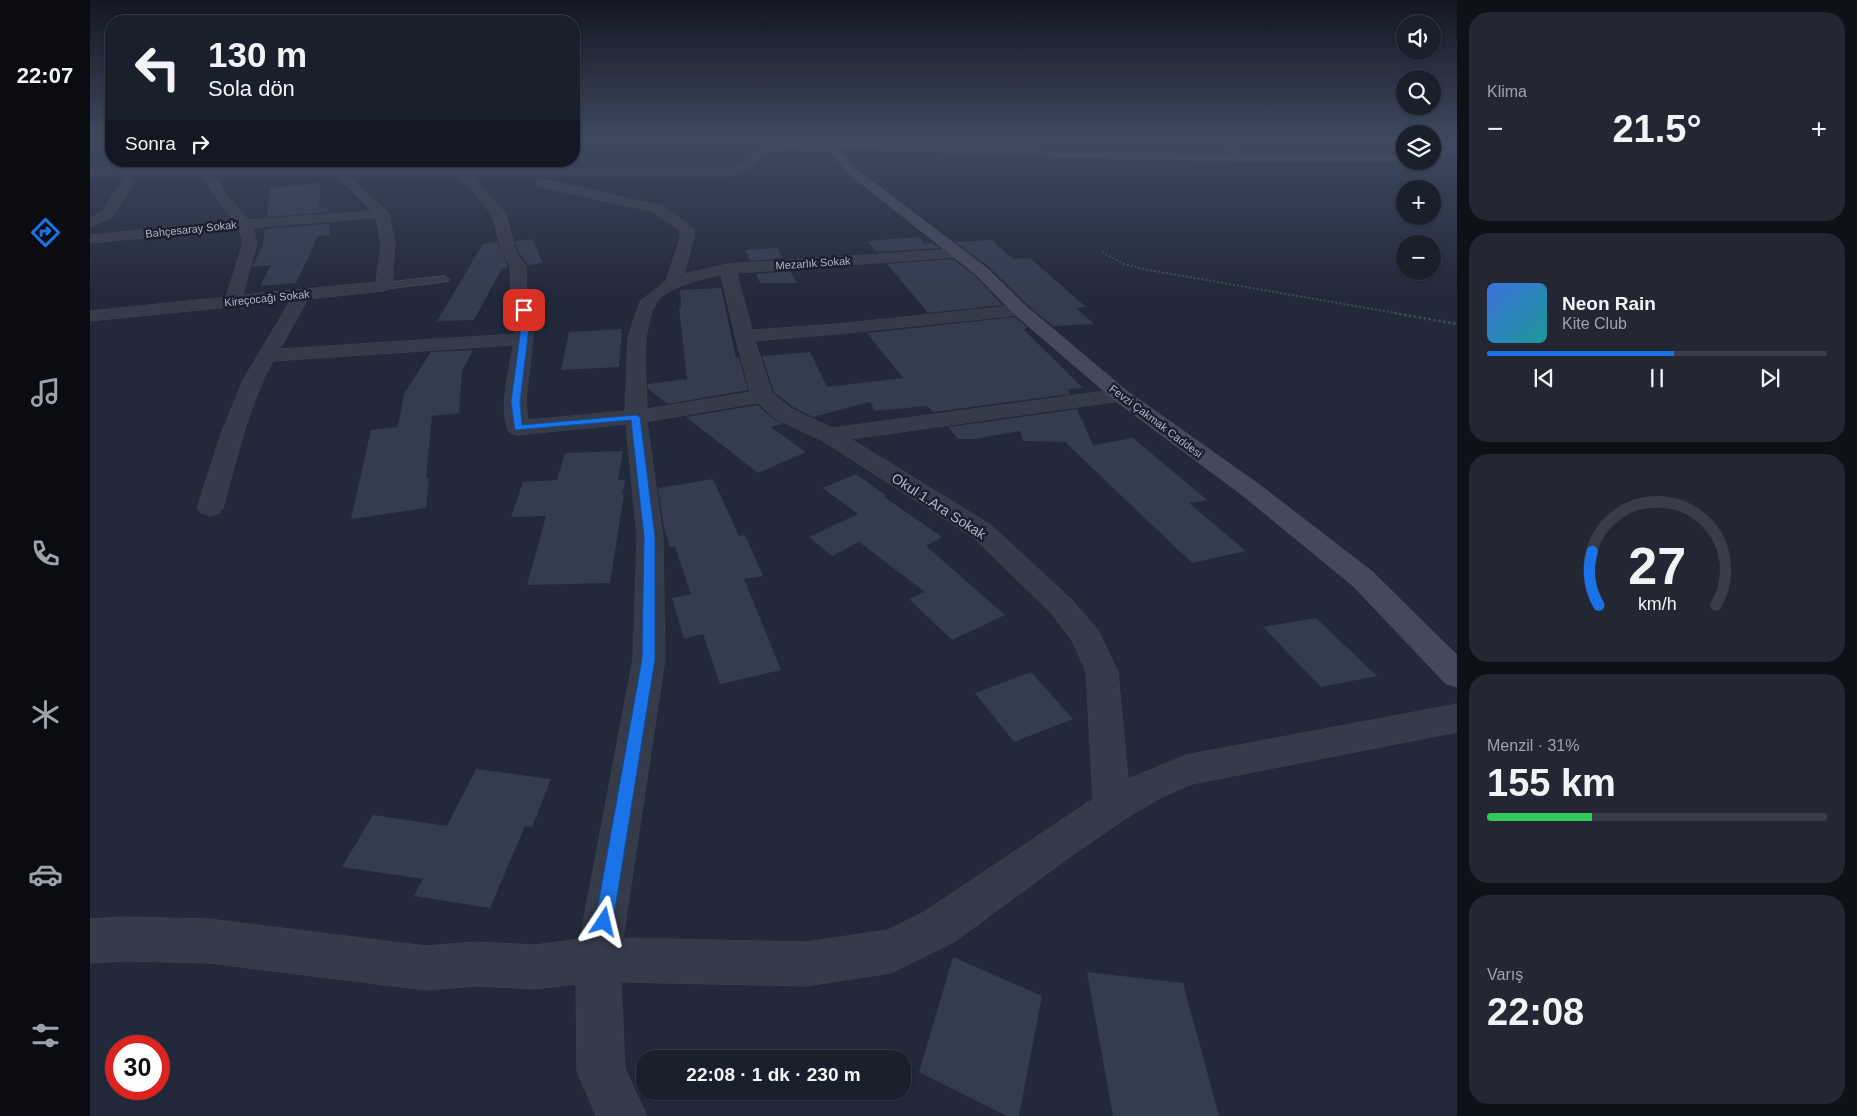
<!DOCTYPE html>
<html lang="tr">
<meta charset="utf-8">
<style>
body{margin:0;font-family:Helvetica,sans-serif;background:#232734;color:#f1f3f6;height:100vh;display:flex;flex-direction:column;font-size:19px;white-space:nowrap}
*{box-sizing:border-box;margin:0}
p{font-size:16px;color:#9fa2a9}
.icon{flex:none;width:28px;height:28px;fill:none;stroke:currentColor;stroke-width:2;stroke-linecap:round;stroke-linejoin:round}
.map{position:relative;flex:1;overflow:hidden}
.panel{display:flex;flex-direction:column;gap:12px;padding:12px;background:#0e1118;width:400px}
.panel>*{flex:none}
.top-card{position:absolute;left:15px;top:15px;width:475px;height:152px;border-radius:20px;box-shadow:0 1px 4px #0004,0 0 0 1px #383d48;background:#1a1f2c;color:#f1f3f6;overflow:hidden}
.controls{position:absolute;left:1306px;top:15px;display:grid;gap:10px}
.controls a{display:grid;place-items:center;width:45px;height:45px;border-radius:50%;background:#1a1f2c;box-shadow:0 1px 4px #0004,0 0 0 1px #383d48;font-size:25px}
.speed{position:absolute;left:15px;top:1035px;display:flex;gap:10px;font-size:25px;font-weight:700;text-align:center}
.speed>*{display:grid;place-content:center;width:65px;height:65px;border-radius:50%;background:#1a1f2c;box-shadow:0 1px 4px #0004,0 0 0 1px #383d48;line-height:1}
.speed .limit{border:8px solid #d22;background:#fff;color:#111}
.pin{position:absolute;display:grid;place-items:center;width:42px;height:42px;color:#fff;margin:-21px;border-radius:10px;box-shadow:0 2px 8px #0006}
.me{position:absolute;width:55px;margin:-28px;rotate:10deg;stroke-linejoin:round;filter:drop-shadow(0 0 4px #0008)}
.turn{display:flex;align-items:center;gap:18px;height:105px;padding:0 20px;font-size:22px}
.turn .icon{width:65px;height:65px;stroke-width:2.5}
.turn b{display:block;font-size:35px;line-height:42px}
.then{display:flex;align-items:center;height:48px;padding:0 20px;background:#0003;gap:10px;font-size:19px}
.big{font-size:38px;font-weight:600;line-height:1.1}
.panel .tile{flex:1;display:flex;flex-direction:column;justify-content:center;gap:8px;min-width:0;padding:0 18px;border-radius:20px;background:#232734}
.panel .dial{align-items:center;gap:0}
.dial svg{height:130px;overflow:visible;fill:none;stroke:#383d48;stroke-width:7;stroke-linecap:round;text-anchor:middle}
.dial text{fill:#f1f3f6;stroke:none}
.song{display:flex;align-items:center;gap:15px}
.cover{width:60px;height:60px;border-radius:8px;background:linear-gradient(135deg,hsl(220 70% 55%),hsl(180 70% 35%))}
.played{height:5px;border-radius:2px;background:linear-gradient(90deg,#1a73e8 55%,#383d48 55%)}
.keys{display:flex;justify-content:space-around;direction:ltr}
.heat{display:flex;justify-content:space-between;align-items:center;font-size:28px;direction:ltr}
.charge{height:8px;border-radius:4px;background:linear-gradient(90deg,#34c759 31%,#383d48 0)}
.trip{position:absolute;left:546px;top:1050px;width:275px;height:50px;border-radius:20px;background:#1a1f2c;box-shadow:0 1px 4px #0004,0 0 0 1px #383d48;font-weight:600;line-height:50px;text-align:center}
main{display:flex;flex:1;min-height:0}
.dock{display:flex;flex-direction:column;width:90px;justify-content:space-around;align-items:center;background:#0a0c12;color:#9fa2a9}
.dock .icon{width:35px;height:35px}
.dock .on{color:#1a73e8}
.dock b{font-size:22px;color:#f1f3f6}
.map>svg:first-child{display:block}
.building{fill:#343c50}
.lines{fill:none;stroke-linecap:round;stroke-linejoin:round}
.lane-casing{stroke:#3f4453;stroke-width:2}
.street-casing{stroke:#3f4453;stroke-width:1}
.secondary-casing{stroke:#3f4453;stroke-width:1}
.path-far1{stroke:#3d4e53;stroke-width:2;stroke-dasharray:2 2;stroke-linecap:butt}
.path{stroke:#3d4e53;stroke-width:2.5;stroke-dasharray:2.5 2.5;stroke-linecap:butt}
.lane{fill:#363b4a;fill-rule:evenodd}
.street{fill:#363b4a;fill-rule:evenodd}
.secondary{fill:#44495d;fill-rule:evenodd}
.route{fill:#1a73e8;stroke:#114b97}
.labels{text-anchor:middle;stroke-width:5;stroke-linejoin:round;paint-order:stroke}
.far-street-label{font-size:11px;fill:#b1b6c6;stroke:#1b202f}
.street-label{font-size:14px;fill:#b1b6c6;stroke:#1b202f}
</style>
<main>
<nav class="dock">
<b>22:07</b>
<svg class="icon on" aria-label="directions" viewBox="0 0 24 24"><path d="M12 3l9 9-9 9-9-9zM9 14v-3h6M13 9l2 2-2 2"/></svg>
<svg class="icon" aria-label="music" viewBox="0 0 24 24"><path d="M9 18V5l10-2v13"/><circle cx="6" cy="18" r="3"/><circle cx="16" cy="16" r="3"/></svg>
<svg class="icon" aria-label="phone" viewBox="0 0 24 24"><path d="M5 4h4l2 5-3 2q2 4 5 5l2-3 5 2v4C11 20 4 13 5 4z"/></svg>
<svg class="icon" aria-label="climate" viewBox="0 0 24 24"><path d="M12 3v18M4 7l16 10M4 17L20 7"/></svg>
<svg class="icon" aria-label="car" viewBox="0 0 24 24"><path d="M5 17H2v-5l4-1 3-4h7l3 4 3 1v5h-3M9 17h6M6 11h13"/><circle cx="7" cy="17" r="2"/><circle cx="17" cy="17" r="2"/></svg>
<svg class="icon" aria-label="filters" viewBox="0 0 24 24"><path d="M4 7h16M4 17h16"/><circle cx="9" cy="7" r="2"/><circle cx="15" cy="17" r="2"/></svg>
</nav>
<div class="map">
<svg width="1367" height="1116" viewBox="0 0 1367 1116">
<rect width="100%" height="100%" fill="#22293a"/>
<path class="building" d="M 231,183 L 229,208 L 238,207 L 239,212 L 177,217 L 180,188 Z
M 239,224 L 240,235 L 228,236 L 206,283 L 170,286 L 181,265 L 162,267 L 173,245 L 175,229 Z
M 829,237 L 835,244 L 843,243 L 850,248 L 787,252 L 777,241 Z
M 442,239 L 453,263 L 438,265 L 428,251 L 425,241 Z
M 902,240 L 923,259 L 940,258 L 996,307 L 986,308 L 1004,324 L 963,326 L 937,305 L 898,266 L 865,242 Z
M 407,242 L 418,267 L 412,268 L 384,320 L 347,321 L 393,244 Z
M 687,248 L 693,258 L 660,261 L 655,250 Z
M 863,259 L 884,275 L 913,305 L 838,313 L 797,264 Z
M 700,271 L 707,283 L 670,283 L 666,274 Z
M 631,288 L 646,358 L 649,358 L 658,390 L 578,404 L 558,389 L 558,384 L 597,379 L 589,307 L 591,307 L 590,290 Z
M 925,317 L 938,328 L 933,329 L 993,388 L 978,389 L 980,394 L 843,412 L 837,406 L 785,411 L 780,402 L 723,417 L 703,407 L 684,392 L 672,356 L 720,352 L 737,387 L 813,378 L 777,333 Z
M 532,329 L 529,367 L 471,370 L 479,332 Z
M 383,350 L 372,371 L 369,413 L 342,416 L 336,478 L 339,477 L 336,508 L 261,519 L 281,430 L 308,427 L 314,394 L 341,352 Z
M 667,405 L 685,420 L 693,424 L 681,427 L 716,452 L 668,473 L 596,417 Z
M 987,409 L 1003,445 L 1043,438 L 1117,500 L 1099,503 L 1156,551 L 1102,563 L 975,442 L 933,441 L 930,431 L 884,439 L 868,439 L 858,427 Z
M 533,451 L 528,480 L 535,480 L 532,495 L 534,494 L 520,583 L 437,585 L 456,516 L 421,517 L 433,482 L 467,480 L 475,453 Z
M 766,474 L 797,496 L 794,497 L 852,537 L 836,546 L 915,615 L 862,640 L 819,599 L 835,592 L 769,542 L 742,556 L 719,537 L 768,514 L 733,488 Z
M 623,479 L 649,536 L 655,535 L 673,576 L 654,579 L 691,670 L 630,684 L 613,634 L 594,639 L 582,598 L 601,594 L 585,546 L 580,547 L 574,528 L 568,488 Z
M 1226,618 L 1287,676 L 1231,687 L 1173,627 Z
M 941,672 L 983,719 L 924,742 L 885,693 Z
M 386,769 L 461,779 L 442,827 L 435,826 L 400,908 L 324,896 L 333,879 L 252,867 L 283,815 L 357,826 Z
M 863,957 L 952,996 L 929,1116 L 917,1116 L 829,1072 Z
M 997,972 L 1093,983 L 1129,1116 L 1023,1116 Z"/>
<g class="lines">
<defs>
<path id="lane" d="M 354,276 L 359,279 L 358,281 L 294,289 L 288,286 L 294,283 Z"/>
<path id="street" d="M 0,138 L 21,138 L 21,143 L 0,144 Z
M 889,138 L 899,138 L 902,148 L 901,150 L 893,150 Z
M 1128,138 L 1139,138 L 1154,158 L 1152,160 L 1144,160 Z
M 701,142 L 705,143 L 706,145 L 705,147 L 676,153 L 658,169 L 640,176 L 382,176 L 416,214 L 426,252 L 436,266 L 437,299 L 445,320 L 436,402 L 438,420 L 535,411 L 538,337 L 550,301 L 576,281 L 590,238 L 590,231 L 564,212 L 447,186 L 445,183 L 447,180 L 451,179 L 573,206 L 604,229 L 604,238 L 594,274 L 638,264 L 866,249 L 871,250 L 873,253 L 871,256 L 866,257 L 647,273 L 662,330 L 747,324 L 930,305 L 936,306 L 939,310 L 936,314 L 930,315 L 747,334 L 665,341 L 682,393 L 702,409 L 742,428 L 1030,389 L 1037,391 L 1040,395 L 1037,399 L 1030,401 L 761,439 L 901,525 L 982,600 L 1008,630 L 1028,672 L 1038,779 L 1096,755 L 1367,704 L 1367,732 L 1102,784 L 1068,799 L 1035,819 L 984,854 L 864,942 L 801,973 L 716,986 L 531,982 L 535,1068 L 557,1116 L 506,1116 L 487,1071 L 486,984 L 445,989 L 385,986 L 336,990 L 119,963 L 34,961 L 0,963 L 0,919 L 34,917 L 119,919 L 336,946 L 385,942 L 445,945 L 490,939 L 543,659 L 547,537 L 536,424 L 428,435 L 420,433 C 407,414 420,367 423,345 L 183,361 C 158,407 147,458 133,508 L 129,513 L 120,516 L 111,513 L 107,508 L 131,434 L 153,380 L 200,301 L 0,321 L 0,311 L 136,297 L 153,243 L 149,229 L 0,243 L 0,235 L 144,221 L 122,193 L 118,183 L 109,176 L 0,176 L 0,168 L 109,168 L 116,161 L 126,161 L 121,168 L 244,168 L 245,161 L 257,161 L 255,168 L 370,168 L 370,161 L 382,161 L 382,168 L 639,168 L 650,165 L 668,149 ZM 123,176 L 247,176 L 282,211 L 158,220 L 132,189 L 130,182 ZM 259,176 L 370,176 L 402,215 L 412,252 L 420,266 L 421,299 L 427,320 L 425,334 L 190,349 L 218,299 L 294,291 L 300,289 L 302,286 L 305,244 L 299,214 ZM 286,218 L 291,244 L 286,282 L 153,295 L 167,243 L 163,228 ZM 631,275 L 645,336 L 660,392 L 557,409 C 557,376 550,335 565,305 C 574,287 614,278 631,275 ZM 668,403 L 686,419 L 731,440 L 883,537 L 962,614 L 983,642 L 996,672 L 1003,799 L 834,912 L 798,930 L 716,942 L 533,938 L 575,659 L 573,537 L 557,422 Z
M 38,178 L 44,182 L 22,217 L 0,227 L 0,218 L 12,211 L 34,179 Z"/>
<path id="secondary" d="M 656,138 L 702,138 L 703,141 C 716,146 730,145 743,143 L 745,141 L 745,138 L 755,138 L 756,142 L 994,152 L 1148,155 L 1315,155 L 1315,161 L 1148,161 L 994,158 L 749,148 L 766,169 L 897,268 L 936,306 L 1037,391 L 1170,485 L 1283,572 L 1367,655 L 1367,687 L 1356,684 L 1263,586 L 1152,495 L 1023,399 L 924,314 L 885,274 L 758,173 L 739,150 C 712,153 687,145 661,141 Z
M 1342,150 L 1367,150 L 1367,156 L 1342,156 Z"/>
</defs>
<use href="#lane" class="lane-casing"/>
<use href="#street" class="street-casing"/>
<use href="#secondary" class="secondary-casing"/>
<path class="path-far1" d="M 1012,252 L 1034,264 L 1053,269 L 1311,314"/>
<path class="path" d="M 1304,313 L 1367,324"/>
<use href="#lane" class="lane"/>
<use href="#street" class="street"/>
<use href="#secondary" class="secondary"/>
</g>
<linearGradient id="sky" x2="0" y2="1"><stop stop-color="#131720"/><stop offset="0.47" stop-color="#3e4960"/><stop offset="1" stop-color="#3e4960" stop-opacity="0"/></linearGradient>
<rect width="1367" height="295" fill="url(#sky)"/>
<path class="route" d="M 431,308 L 436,308 L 440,320 L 430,402 L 432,425 L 546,415 L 550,417 L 565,537 L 565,659 L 523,922 L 520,928 L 514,930 L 508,928 L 505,922 L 552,659 L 554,537 L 541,420 L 425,430 L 421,402 L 432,320 Z"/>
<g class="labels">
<g class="far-street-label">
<text transform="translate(101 229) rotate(-6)" y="4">Bahçesaray Sokak</text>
<text transform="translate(723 263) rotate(-4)" y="4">Mezarlık Sokak</text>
<text transform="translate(177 298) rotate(-6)" y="4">Kireçocağı Sokak</text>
<text transform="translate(1066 421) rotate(37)" y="4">Fevzi Çakmak Caddesi</text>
</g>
<g class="street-label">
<text transform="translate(849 506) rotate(33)" y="5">Okul 1.Ara Sokak</text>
</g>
</g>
</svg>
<div class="controls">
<a><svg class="icon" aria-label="sound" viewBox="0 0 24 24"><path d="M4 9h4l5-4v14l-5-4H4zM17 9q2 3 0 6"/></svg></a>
<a><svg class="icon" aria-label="search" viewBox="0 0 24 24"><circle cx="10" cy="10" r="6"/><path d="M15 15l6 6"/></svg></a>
<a><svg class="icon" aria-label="layers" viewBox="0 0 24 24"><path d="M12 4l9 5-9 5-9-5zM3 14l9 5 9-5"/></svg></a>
<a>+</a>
<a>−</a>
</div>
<div class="speed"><div class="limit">30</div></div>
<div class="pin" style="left:434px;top:310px;background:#d93025"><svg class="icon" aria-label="arrive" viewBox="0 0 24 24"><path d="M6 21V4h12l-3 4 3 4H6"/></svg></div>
<svg class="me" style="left:514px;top:922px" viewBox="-20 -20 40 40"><path d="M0-17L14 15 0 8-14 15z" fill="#1a73e8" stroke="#fff" stroke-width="4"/></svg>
<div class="trip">22:08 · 1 dk · 230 m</div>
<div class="top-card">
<div class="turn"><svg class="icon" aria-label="left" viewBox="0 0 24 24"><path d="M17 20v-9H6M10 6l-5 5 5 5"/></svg><div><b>130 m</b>Sola dön</div></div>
<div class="then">Sonra<svg class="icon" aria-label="right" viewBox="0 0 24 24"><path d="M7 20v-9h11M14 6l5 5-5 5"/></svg></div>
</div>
</div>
<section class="panel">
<div class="tile"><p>Klima</p>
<div class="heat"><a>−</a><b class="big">21.5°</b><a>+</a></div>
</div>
<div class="tile">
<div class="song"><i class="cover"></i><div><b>Neon Rain</b><p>Kite Club</p></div></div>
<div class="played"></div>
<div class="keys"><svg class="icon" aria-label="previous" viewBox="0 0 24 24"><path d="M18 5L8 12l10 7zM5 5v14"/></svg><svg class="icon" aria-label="pause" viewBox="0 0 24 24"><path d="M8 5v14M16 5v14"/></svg><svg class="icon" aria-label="next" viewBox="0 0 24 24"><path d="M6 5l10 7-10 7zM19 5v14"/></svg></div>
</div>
<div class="tile dial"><svg viewBox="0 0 100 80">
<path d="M14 69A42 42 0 1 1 86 69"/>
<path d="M14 69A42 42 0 0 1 10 36" stroke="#1a73e8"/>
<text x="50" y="56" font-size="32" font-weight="700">27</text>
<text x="50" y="72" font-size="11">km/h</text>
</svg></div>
<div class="tile"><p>Menzil · 31%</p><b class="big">155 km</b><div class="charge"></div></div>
<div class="tile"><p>Varış</p><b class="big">22:08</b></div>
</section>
</main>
